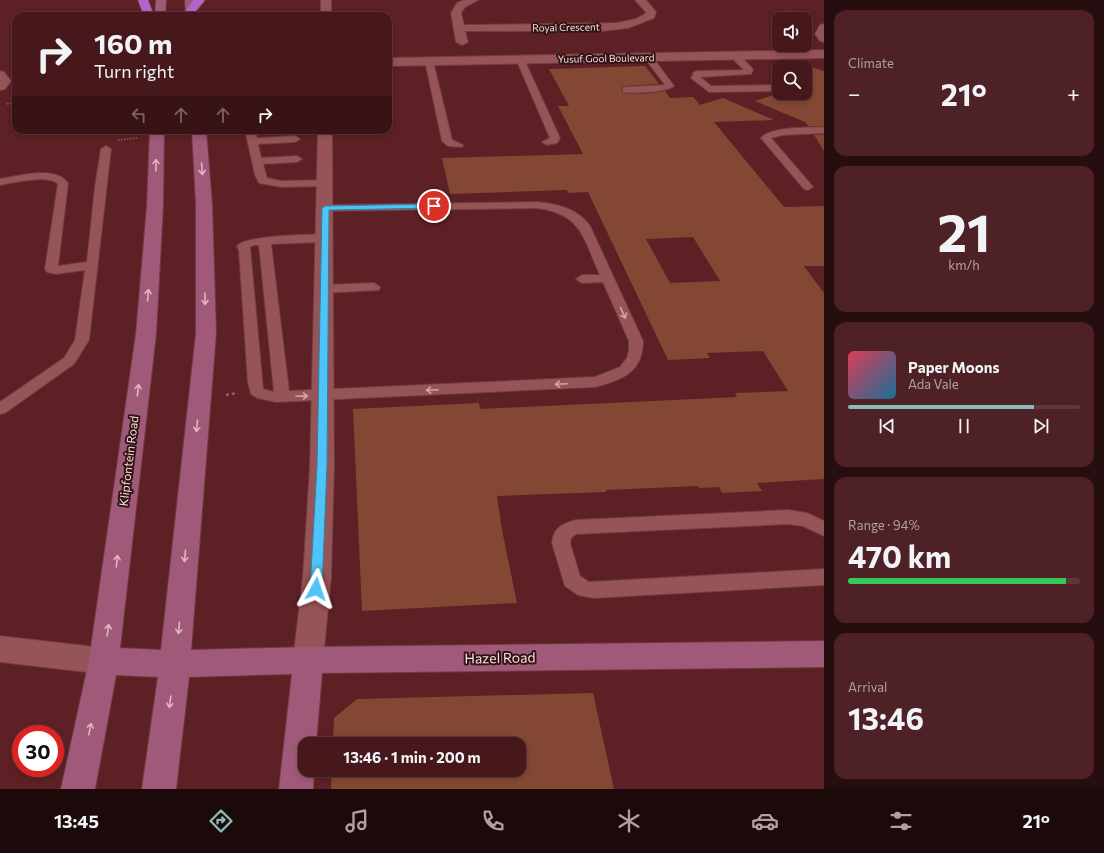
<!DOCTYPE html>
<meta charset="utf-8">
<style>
body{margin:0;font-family:Commissioner,sans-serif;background:#4d2125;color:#f1f3f6;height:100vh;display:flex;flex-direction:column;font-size:15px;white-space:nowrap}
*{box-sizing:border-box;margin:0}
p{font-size:13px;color:#b0a0a3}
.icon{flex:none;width:22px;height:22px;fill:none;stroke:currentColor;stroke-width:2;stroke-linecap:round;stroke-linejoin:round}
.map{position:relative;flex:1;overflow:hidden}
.side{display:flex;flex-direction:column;gap:10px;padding:10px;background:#260d0f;width:280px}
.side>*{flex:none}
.hud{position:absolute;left:12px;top:12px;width:380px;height:122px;border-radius:12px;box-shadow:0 2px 6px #0003,0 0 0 1px #5e373b;background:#46181c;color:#f1f3f6;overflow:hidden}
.tools{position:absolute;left:772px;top:12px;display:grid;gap:8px}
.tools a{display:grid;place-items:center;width:40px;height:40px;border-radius:8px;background:#46181c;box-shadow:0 2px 6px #0003,0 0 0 1px #5e373b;font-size:20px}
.speed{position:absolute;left:12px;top:725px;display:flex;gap:8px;font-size:20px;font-weight:700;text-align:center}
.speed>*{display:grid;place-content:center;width:52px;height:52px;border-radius:50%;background:#46181c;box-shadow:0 2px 6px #0003,0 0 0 1px #5e373b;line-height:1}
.speed .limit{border:6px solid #d22;background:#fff;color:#111}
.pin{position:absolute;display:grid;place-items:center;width:34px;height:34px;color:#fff;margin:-17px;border:2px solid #fff;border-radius:50%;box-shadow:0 1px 4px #0007}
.me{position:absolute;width:44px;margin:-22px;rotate:5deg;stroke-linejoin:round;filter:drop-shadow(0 0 3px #0008)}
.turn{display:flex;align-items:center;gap:14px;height:84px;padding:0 16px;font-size:18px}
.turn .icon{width:52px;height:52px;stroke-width:2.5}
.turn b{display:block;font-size:28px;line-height:34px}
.lanes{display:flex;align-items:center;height:38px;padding:0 16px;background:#0003;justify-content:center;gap:20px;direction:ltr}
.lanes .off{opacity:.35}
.big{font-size:30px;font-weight:700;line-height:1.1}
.side .tile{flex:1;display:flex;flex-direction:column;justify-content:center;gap:6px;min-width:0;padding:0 14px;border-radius:12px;background:#4d2125}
.side .dial{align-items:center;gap:0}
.dial b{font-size:52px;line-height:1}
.song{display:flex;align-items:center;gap:12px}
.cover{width:48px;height:48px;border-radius:6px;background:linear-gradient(135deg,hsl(350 70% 55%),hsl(200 70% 35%))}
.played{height:4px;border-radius:2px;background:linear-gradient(90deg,#8bbbb9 80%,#5e373b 80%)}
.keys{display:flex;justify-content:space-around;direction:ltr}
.heat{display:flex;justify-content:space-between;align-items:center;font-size:22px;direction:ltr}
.charge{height:6px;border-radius:3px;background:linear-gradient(90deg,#34c759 94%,#5e373b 0)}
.trip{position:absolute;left:298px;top:737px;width:228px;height:40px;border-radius:12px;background:#46181c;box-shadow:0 2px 6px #0003,0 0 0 1px #5e373b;font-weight:700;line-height:40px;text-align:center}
.tab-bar{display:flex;height:64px;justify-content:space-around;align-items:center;background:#1c0a0b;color:#b0a0a3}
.tab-bar .icon{width:28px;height:28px}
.tab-bar .on{color:#8bbbb9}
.tab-bar b{font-size:18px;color:#f1f3f6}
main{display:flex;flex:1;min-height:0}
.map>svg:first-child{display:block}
.building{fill:#844733;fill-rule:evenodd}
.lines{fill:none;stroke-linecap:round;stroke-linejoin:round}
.lane-casing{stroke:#703b43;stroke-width:2}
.street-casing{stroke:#703b43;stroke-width:2}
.secondary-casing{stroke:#703b43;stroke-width:2}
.highway-casing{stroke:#703b43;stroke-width:2}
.path-far1{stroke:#935f63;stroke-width:1.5;stroke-dasharray:1.5 1.5;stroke-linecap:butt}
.path{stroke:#935f63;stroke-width:2.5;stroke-dasharray:3 3;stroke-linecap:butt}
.lane{fill:#975456;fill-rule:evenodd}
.street{fill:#975456;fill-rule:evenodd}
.secondary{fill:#a05979;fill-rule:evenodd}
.highway{fill:#b565ca;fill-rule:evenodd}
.oneway{stroke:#e0b5be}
.oneway2{stroke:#d4a6a6}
.route{fill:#4fc3f7;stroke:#337fa1}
.labels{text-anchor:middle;stroke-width:4;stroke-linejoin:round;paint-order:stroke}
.far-street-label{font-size:10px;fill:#fcdcdc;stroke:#311516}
.street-label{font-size:12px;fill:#fcdcdc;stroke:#311516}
.near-street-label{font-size:14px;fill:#fcdcdc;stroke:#311516}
</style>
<main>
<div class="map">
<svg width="824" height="789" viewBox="0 0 824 789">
<rect width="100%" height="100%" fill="#5d2025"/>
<path class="building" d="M 645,66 L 659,84 L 626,86 L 622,87 L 622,93 L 642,94 L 665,91 L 670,98 L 693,97 L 700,105 L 723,98 L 774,120 L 714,122 L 784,207 L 824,206 L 824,266 L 804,266 L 824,293 L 824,479 L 757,483 L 762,491 L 722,493 L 719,487 L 699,488 L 698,486 L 606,490 L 606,492 L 497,496 L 502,530 L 517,603 L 362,611 L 353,409 L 479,403 L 480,409 L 737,397 L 735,393 L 788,391 L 763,351 L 707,353 L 710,358 L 668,360 L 588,192 L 568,193 L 567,190 L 450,194 L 442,158 L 583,154 L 558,106 L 569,106 L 549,69 ZM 693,237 L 720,281 L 670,283 L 646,239 Z
M 811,67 L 824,71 L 824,126 L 808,126 L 805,122 L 755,101 L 780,93 L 805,93 L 805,69 Z
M 824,134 L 824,151 L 814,135 Z
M 593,693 L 614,789 L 331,789 L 332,770 L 519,770 L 519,744 L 333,744 L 334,718 L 357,699 Z"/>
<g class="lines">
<defs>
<path id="lane" d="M 731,53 L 737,53 L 752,68 L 753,70 L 751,74 L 700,77 L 711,86 L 779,85 L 779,91 L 709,92 L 691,78 L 694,72 L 697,71 L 744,70 L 731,57 Z
M 645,55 L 651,55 L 674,86 C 668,92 632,94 623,92 L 623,88 L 626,87 L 665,85 L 644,57 Z
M 517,57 L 524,59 L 560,138 L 557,143 L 547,145 L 542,142 L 550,138 L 516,59 Z
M 426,59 L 433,61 L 452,140 L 463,145 L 462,147 L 448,146 L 442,141 L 425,61 Z
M 824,127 L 824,133 L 783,135 L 771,138 L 813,187 L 808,190 L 804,189 L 761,138 C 771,126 809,128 824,127 Z
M 245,130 L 255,130 L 257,138 L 295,136 L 300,139 L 295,142 L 258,144 L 261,158 L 297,156 L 302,159 L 297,162 L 263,164 L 267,178 L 282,181 L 325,180 L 330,183 L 325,186 L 282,187 L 259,183 L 255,175 Z
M 106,146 L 111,149 L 89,340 L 74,364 L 5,413 L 0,414 L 0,402 L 64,358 L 75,340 L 85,270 L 56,274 L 47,272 L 45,269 L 58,184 C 48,174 13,183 0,185 L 0,179 C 19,176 55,165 68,183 L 58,266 L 87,262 L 95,187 L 101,149 Z
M 537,202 C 557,204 577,208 590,226 L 643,341 C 643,373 621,380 595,387 L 276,402 L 257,398 L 251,394 L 248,383 L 239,251 L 237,246 C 245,235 308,235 324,234 L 330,238 L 324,242 L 271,244 L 289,391 L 595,377 L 620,367 L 627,358 L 629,350 L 629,341 L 603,282 L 582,283 L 576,279 L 582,275 L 600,275 C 583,238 582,214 537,208 L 325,211 L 319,208 L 325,205 ZM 254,245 L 259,245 L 274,392 L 263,389 L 250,247 Z
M 374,283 L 380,287 L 379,290 L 324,293 L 318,289 L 324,285 Z
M 788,510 L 807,513 L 824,521 L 824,536 L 803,526 L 788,524 L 576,534 L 571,538 L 570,543 L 580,576 L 589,582 L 824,569 L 824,585 L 593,598 L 578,595 L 565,586 L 552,543 C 553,528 563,523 576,520 Z"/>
<path id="street" d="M 321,0 L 331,0 L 331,16 L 321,16 Z
M 464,0 L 478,0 L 465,7 L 461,13 L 464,25 L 616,23 L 636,19 L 645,14 L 646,12 L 635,0 L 646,0 L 656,12 L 654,18 L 628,28 L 602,31 L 465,31 L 468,42 L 462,45 L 456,42 L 451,13 L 457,3 Z
M 785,11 L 797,19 L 785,19 L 780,14 Z
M 824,24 L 824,42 L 820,41 L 815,34 L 820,25 Z
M 824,50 L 824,58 L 388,66 L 388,58 Z
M 0,71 L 4,72 L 11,81 L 5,89 L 0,90 Z
M 318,130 L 332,130 L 334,466 L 331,577 L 323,660 L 319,669 L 308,673 L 297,669 L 293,660 L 303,577 L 310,466 Z
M 0,636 L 104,648 L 115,652 L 119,661 L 115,670 L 104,674 L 0,662 Z"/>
<path id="secondary" d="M 156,0 L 166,0 L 165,16 L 155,16 Z
M 185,0 L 195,0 L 196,16 L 186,16 Z
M 150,130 L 164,130 L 163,206 L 156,334 L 120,648 L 161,650 L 196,333 L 196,204 L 192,130 L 206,130 L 212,204 L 216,333 L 191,650 L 308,647 L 824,641 L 824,667 L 322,673 L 316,744 L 305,744 L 305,770 L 314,770 L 313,789 L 279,789 L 292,674 L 189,677 L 176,789 L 142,789 L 158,677 L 116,675 L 95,789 L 61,789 L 89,661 L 136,334 L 147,206 Z"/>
<path id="highway" d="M 138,0 L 148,0 L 154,16 L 144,16 Z
M 194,0 L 205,0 L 195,12 L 187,12 L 186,10 Z"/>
</defs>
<use href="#lane" class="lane-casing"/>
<use href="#street" class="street-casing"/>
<use href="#secondary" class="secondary-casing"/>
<use href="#highway" class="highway-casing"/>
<path class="path-far1" d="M 7,104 L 16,103
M 118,140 L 137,138"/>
<path class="path" d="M 226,395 L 238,393"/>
<use href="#lane" class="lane"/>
<use href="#street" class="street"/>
<use href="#secondary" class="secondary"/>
<use href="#highway" class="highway"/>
</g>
<defs><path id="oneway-shaft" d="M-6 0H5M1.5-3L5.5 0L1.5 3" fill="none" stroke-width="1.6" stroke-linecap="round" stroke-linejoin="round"/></defs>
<g class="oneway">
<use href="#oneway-shaft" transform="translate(156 165) rotate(-88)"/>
<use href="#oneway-shaft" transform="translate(202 169) rotate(86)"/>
<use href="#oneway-shaft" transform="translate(148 295) rotate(-86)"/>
<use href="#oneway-shaft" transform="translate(205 299) rotate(89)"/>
<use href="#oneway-shaft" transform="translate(138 390) rotate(-83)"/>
<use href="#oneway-shaft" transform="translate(197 426) rotate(95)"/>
<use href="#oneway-shaft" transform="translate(185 556) rotate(95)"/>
<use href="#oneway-shaft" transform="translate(117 561) rotate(-83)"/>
<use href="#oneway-shaft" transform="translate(179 628) rotate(95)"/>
<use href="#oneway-shaft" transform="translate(108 630) rotate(-82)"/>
<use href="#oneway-shaft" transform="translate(170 702) rotate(98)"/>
<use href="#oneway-shaft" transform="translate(90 729) rotate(-79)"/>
</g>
<g class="oneway2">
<use href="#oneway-shaft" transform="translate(623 313) rotate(66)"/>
<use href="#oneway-shaft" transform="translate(561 384) rotate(177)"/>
<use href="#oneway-shaft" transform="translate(432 390) rotate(177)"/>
<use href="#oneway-shaft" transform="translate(302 396) rotate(-2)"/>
</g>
<path class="route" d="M 434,204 L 437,206 L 436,208 L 329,210 L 327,466 L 322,589 L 320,593 L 312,593 L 310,589 L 317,466 L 322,208 L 325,206 Z"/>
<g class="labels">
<g class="far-street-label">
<text transform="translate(566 27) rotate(-1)" y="4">Royal Crescent</text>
<text transform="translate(606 58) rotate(-1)" y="4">Yusuf Gool Boulevard</text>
</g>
<g class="street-label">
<text transform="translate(129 461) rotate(-83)" y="4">Klipfontein Road</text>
</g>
<g class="near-street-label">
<text transform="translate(500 658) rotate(-1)" y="5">Hazel Road</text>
</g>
</g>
</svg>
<div class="tools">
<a><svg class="icon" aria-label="sound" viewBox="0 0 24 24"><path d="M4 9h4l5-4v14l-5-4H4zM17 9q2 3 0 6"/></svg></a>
<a><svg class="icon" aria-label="search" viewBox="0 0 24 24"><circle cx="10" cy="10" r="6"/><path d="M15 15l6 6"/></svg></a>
</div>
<div class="speed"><div class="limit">30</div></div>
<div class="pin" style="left:434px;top:206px;background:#d93025"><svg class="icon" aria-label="arrive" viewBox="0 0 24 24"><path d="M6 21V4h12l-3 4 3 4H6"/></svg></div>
<svg class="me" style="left:316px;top:589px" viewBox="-20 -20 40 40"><path d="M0-17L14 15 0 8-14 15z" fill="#4fc3f7" stroke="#fff" stroke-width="4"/></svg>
<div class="trip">13:46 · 1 min · 200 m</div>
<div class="hud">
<div class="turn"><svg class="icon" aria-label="right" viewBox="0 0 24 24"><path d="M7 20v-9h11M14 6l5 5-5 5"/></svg><div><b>160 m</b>Turn right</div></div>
<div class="lanes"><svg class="icon off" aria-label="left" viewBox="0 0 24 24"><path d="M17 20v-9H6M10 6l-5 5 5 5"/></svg><svg class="icon off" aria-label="ahead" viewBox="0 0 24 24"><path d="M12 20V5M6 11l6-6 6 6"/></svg><svg class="icon off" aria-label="ahead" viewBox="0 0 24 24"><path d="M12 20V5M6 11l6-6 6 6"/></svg><svg class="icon" aria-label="right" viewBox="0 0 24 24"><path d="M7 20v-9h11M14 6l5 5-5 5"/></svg></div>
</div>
</div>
<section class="side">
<div class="tile"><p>Climate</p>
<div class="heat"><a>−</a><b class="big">21°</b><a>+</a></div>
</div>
<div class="tile dial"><b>21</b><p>km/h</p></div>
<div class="tile">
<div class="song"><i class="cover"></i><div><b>Paper Moons</b><p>Ada Vale</p></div></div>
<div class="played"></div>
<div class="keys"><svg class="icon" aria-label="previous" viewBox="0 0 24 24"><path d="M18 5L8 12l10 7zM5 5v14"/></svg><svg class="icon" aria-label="pause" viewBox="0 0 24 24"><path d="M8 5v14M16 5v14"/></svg><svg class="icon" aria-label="next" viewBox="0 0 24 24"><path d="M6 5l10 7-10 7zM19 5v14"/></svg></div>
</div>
<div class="tile"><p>Range · 94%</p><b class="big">470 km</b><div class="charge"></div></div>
<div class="tile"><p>Arrival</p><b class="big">13:46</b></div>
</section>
</main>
<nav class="tab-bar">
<b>13:45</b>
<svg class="icon on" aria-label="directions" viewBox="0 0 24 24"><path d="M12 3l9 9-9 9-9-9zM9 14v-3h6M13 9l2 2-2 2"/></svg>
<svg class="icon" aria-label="music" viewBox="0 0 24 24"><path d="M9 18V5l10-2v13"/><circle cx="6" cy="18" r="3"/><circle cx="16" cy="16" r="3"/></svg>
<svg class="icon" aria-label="phone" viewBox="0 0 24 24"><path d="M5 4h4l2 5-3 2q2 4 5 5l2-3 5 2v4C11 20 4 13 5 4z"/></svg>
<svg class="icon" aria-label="climate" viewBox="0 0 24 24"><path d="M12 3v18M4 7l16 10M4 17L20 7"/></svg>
<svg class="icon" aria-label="car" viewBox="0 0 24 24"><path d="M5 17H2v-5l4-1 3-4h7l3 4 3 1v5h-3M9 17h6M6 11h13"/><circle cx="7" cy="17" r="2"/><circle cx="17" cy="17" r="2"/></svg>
<svg class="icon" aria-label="filters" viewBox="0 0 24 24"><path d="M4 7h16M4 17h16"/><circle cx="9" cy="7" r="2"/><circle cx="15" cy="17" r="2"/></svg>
<b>21°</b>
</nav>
